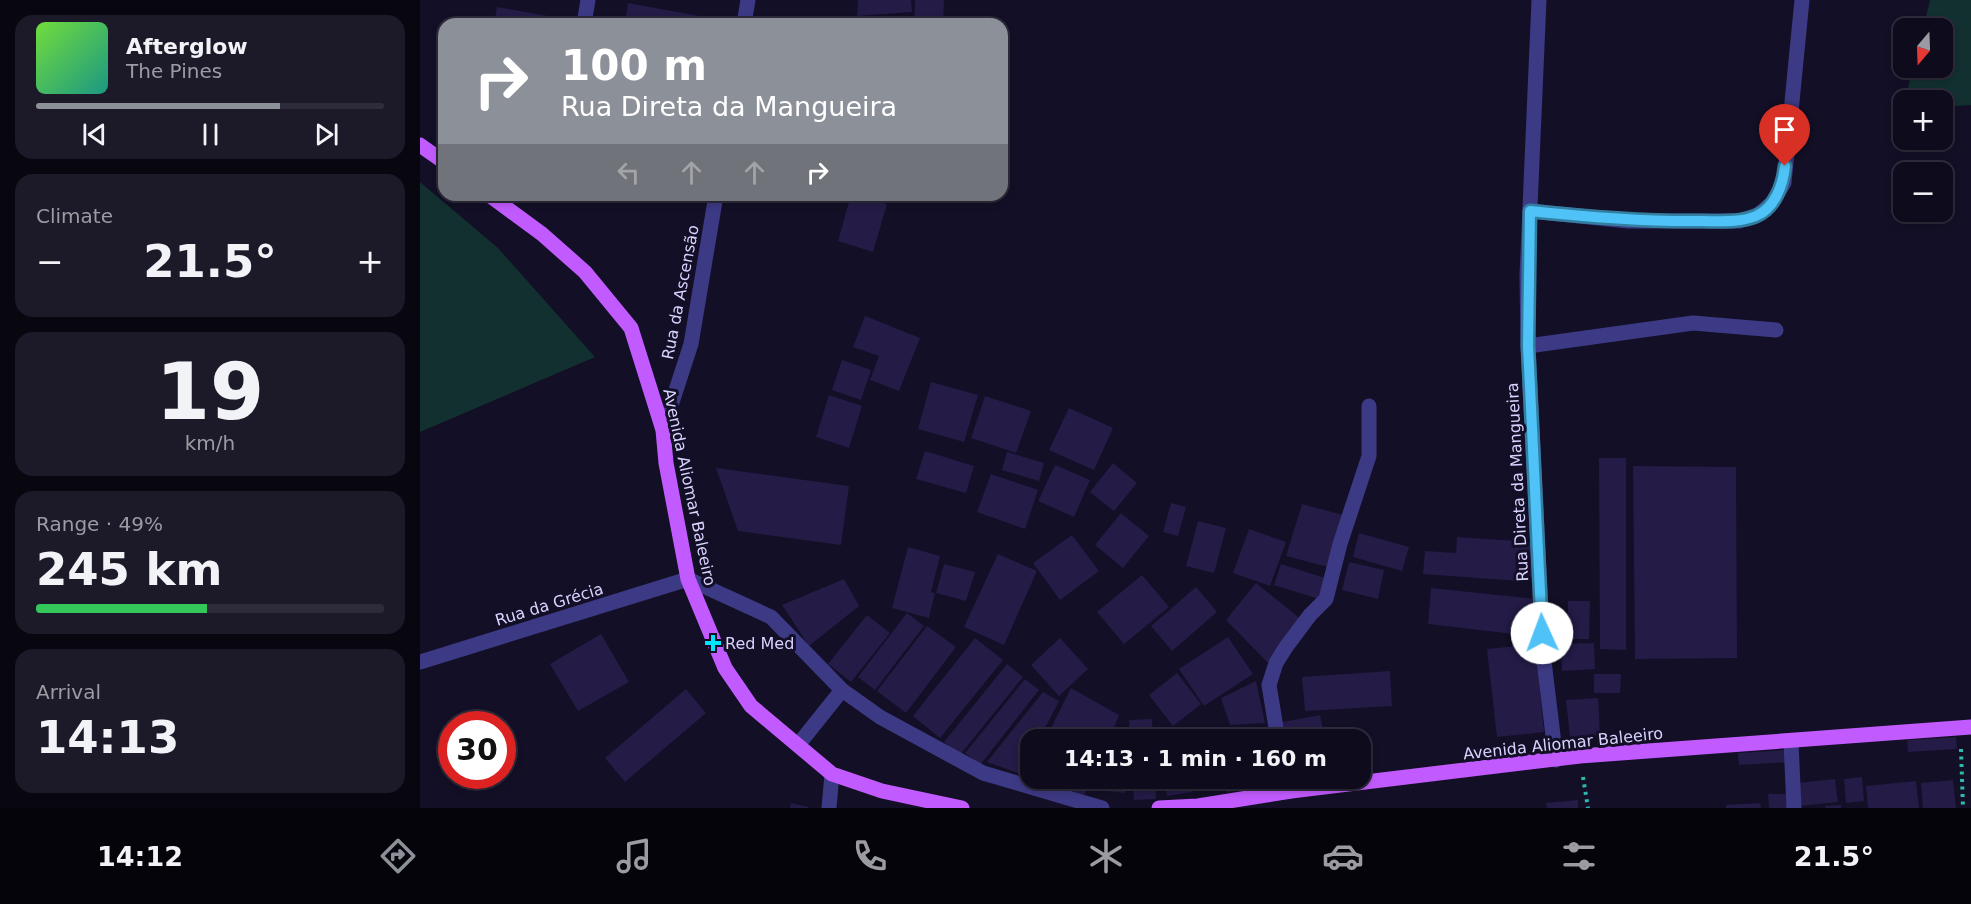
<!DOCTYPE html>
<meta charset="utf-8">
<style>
body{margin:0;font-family:"DejaVu Sans",sans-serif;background:#1c1929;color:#f1f3f6;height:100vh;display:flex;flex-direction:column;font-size:22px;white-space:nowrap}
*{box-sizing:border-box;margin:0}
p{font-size:20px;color:#9b9ba3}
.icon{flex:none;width:33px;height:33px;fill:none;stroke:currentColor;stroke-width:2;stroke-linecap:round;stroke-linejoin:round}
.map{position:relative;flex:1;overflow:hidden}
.panel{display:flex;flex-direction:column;gap:15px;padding:15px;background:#08060f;width:420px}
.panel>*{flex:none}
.top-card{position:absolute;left:18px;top:18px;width:570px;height:183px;border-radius:18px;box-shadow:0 3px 9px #0003,0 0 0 2px #2e2b3b;background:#8c9099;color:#fff;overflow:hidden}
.needle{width:39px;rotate:199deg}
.fabs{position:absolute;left:1473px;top:18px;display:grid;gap:12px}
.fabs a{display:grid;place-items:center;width:60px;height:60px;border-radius:12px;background:#0e0b1c;box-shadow:0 3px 9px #0003,0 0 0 2px #2e2b3b;font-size:30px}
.speed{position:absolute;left:18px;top:711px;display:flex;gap:12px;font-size:30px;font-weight:700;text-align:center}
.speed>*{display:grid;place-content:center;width:78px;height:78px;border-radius:50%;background:#0e0b1c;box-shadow:0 3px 9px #0003,0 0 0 2px #2e2b3b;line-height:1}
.speed .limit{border:9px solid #d22;background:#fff;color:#111}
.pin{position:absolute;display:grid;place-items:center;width:51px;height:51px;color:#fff;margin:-62px -26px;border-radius:50% 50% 50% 0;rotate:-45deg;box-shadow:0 0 6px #0007}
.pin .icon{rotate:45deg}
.me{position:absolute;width:66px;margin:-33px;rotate:358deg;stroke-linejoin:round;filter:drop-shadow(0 0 4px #0008)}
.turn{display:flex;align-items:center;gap:21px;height:126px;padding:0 24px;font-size:27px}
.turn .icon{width:78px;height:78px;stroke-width:2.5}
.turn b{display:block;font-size:42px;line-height:51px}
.lanes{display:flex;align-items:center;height:57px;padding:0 24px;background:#0003;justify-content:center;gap:30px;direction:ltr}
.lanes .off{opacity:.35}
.big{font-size:45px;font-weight:800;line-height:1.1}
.panel .card{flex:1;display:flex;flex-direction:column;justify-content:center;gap:9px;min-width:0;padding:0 21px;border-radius:18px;background:#1c1929}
.panel .dial{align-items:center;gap:0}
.dial b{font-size:78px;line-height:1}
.song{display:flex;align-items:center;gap:18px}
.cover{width:72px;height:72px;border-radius:9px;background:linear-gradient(135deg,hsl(100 70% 55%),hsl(170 70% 35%))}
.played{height:6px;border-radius:3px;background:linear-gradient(90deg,#8c9099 70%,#2e2b3b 70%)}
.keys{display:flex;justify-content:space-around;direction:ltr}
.heat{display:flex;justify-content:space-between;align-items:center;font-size:33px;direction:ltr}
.charge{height:9px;border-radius:4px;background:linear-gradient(90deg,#34c759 49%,#2e2b3b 0)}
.trip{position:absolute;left:600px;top:729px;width:351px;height:60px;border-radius:18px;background:#0e0b1c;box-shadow:0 3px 9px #0003,0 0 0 2px #2e2b3b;font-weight:800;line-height:60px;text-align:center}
.menu{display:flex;height:96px;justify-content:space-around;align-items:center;background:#06040b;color:#9b9ba3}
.menu .icon{width:42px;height:42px}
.menu .on{color:#8c9099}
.menu b{font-size:27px;color:#f1f3f6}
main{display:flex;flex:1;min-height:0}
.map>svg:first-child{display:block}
.green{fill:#12302f}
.building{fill:#241b47}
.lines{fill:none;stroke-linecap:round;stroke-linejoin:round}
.path{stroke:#2fb8b0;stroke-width:4;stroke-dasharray:3 4.5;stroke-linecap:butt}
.minor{stroke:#3d3a85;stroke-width:15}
.major{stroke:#c25bff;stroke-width:15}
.route-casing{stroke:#337fa1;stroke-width:15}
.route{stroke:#4fc3f7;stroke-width:10}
.poi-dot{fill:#00e5ff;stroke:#130f26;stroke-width:2}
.labels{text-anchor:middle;stroke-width:6;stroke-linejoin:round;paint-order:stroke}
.street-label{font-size:16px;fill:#d9d4ff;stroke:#130f26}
.poi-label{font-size:16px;fill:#d9d4ff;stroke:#130f26;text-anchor:start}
</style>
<main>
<section class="panel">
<div class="card">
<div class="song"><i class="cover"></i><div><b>Afterglow</b><p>The Pines</p></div></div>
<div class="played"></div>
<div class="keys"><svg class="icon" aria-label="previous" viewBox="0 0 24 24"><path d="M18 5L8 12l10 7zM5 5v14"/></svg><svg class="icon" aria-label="pause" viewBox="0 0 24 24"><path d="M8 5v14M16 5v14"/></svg><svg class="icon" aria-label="next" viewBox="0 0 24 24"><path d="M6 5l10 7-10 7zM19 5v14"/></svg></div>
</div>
<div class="card"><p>Climate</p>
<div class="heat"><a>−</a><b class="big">21.5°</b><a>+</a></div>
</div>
<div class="card dial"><b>19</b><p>km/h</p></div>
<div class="card"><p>Range · 49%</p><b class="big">245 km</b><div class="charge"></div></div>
<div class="card"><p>Arrival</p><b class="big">14:13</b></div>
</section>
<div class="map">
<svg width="1551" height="808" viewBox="0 0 1551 808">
<rect width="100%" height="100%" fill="#130f26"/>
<path class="green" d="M 1510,0 L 1551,0 L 1551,105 L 1523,107 L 1522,100 L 1485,100 L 1493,68 L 1522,68 L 1522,28 L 1503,28 Z
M 0,182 L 78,248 L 175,357 L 0,432 Z"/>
<path class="building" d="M 438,0 L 491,0 L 492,12 L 437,16 Z
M 495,0 L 524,0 L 523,24 L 494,24 Z
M 208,3 L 290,18 L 289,24 L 205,24 Z
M 77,7 L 128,16 L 127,24 L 74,24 Z
M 431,195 L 467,204 L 453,252 L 418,241 Z
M 445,316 L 500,338 L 479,391 L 450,380 L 459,356 L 433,347 Z
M 422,360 L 451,370 L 441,400 L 412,390 Z
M 511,382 L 558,395 L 544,442 L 498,429 Z
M 409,395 L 442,406 L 429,448 L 396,437 Z
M 565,396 L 611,411 L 596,453 L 551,438 Z
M 649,408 L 693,428 L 674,470 L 629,450 Z
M 505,451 L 554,466 L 546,493 L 496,479 Z
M 587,452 L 624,463 L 619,481 L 582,470 Z
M 1179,458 L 1206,458 L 1206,650 L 1180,649 Z
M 693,463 L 717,483 L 694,511 L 670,492 Z
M 635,465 L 670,480 L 654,517 L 618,501 Z
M 1213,466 L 1316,467 L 1317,658 L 1215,659 Z
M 296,468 L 429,486 L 421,545 L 318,531 Z
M 571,474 L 618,490 L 605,529 L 557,512 Z
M 751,503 L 766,507 L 758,536 L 743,532 Z
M 882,504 L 923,515 L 908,567 L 866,556 Z
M 701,513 L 729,536 L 703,568 L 675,545 Z
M 778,521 L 806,528 L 794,573 L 766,566 Z
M 829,529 L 866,542 L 850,586 L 813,573 Z
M 939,533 L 989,547 L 982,571 L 933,557 Z
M 652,535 L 679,571 L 640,600 L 613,563 Z
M 1037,537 L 1115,542 L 1112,582 L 1003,574 L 1005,551 L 1036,553 Z
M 488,547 L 520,556 L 511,592 L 515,593 L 509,618 L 472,608 Z
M 578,554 L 617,571 L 584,645 L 544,627 Z
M 929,562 L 964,570 L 958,599 L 922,590 Z
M 524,564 L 555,572 L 546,601 L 516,593 Z
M 861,564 L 905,578 L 899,599 L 854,585 Z
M 722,575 L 749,607 L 704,644 L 677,612 Z
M 424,579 L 439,606 L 389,646 L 362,605 Z
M 836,583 L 882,620 L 848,663 L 806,620 Z
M 776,587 L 797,612 L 752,651 L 731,626 Z
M 1011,588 L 1115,599 L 1110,636 L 1008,624 Z
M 1148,601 L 1170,601 L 1169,639 L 1148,639 Z
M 487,613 L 504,626 L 455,690 L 438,677 Z
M 447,615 L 470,633 L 431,682 L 408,664 Z
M 507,626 L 536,647 L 486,713 L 457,691 Z
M 181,634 L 209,682 L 158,711 L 130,664 Z
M 808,637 L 833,674 L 784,706 L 759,669 Z
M 555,638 L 583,660 L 520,738 L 493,716 Z
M 640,638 L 668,669 L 639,696 L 611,665 Z
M 1174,643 L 1175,669 L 1142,671 L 1141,644 Z
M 1115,644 L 1124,732 L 1077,737 L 1067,649 Z
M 587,664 L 603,677 L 540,755 L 524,742 Z
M 970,671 L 972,706 L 885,711 L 882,677 Z
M 757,673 L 781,704 L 753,726 L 729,695 Z
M 1174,674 L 1201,674 L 1200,693 L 1174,693 Z
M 605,679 L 619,690 L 560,765 L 545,753 Z
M 836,681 L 845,723 L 810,725 L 801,698 Z
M 651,688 L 699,715 L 689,740 L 625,740 Z
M 266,689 L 286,713 L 205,782 L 185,758 Z
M 623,692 L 639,701 L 619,740 L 610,740 L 610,756 L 601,774 L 567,762 Z
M 1178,698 L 1180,735 L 1150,737 L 1146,700 Z
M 900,715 L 905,740 L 862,740 L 858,723 Z
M 732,719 L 733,740 L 710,740 L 709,720 Z
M 821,728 L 823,740 L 799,740 L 797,732 Z
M 848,730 L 850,740 L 826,740 L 825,736 Z
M 794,732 L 795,740 L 768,740 L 767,736 Z
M 1536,737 L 1537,749 L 1488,752 L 1487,740 Z
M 1368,750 L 1369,762 L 1319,765 L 1318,753 Z
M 1442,777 L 1444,801 L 1426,803 L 1424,779 Z
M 614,778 L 672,778 L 664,795 Z
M 681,778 L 706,778 L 705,793 L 678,790 Z
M 712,778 L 735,778 L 736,799 L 714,800 Z
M 745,778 L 770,778 L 772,792 L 747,796 Z
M 774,778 L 801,778 L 802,788 L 775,791 Z
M 805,778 L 830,778 L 831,789 L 807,792 Z
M 835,778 L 859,778 L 860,781 L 837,786 Z
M 1415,779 L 1418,802 L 1379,806 L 1377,783 Z
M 1533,780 L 1536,808 L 1503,808 L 1501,783 Z
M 1496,781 L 1499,808 L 1448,808 L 1446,786 Z
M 1348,794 L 1366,794 L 1367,808 L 1349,808 Z
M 1158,800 L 1158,808 L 1127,808 L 1126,803 Z
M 371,803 L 388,807 L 388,808 L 370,808 Z
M 1340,803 L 1341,808 L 1306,808 L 1306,805 Z
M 1421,805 L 1421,808 L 1405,808 L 1405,806 Z"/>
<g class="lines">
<path class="path" d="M 1541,749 L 1543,808
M 1163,777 L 1168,808"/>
<path class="minor" d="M 1119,0 L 1107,276 L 1108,346 L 1123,653 L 1136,760
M 164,24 L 168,0
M 324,24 L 328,0
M 1110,211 L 1208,221 L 1319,221 L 1338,215 L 1352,203 L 1364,183 L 1382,0
M 1108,346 L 1273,323 L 1356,330
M 243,430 L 271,344 L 296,195
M 0,662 L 268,579 L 351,617 L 422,690 L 460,717 L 563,773 L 682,808
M 858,740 L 849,685 L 856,663 L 866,647 L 890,615 L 906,599 L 920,544 L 949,456 L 949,406
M 1371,742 L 1374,808
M 378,745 L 422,690
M 867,778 L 871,791
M 409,808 L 412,774"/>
<path class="major" d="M 0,145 L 24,162
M 69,195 L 122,234 L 165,272 L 211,328 L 243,430 L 246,463 L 268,579 L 305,668 L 331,706 L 412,774 L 462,791 L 542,808
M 739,808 L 778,806 L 871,791 L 1160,756 L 1551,727"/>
</g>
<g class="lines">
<defs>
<path id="route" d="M 1122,633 L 1108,346 L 1110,211 C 1167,217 1224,222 1281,221 C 1300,221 1319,223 1336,216 C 1355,208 1363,185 1365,166"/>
</defs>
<use href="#route" class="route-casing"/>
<use href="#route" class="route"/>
</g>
<path class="poi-dot" d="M290 634h6v6h6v6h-6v6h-6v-6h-6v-6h6z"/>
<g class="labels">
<g class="street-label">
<text transform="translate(260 292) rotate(-79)" y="6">Rua da Ascensão</text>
<text transform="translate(1097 482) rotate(-93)" y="6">Rua Direta da Mangueira</text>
<text transform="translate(270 487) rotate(78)" y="6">Avenida Aliomar Baleeiro</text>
<text transform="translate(129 604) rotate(-17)" y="6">Rua da Grécia</text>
<text transform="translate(1143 743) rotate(-6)" y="6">Avenida Aliomar Baleeiro</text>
</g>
<g class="poi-label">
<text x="305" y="649">Red Med</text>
</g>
</g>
</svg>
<div class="fabs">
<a><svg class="needle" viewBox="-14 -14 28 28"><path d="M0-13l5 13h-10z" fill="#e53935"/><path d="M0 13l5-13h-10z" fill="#9b9ba3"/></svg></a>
<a>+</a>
<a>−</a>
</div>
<div class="speed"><div class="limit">30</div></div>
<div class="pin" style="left:1365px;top:166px;background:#d93025"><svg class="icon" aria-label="arrive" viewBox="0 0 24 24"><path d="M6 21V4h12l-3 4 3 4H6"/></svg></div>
<svg class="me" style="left:1122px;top:633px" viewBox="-20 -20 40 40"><circle r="19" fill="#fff"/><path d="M0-13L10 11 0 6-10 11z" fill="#4fc3f7"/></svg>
<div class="trip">14:13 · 1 min · 160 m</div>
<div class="top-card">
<div class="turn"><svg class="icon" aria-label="right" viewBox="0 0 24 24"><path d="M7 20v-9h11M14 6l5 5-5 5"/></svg><div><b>100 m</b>Rua Direta da Mangueira</div></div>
<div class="lanes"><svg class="icon off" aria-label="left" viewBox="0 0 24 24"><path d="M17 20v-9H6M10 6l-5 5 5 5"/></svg><svg class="icon off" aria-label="ahead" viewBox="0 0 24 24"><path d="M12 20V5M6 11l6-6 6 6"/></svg><svg class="icon off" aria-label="ahead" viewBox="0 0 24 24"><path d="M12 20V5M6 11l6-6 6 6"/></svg><svg class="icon" aria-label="right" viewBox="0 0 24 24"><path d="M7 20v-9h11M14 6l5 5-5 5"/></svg></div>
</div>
</div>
</main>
<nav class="menu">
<b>14:12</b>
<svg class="icon on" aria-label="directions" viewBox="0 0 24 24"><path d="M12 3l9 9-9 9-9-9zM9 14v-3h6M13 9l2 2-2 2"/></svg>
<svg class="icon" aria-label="music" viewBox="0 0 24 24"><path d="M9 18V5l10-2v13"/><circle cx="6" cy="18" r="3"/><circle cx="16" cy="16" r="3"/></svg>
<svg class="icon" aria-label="phone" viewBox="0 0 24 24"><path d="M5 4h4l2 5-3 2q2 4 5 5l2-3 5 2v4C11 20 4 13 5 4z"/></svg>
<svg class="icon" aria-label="climate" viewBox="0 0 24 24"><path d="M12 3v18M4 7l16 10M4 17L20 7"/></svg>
<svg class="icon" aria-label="car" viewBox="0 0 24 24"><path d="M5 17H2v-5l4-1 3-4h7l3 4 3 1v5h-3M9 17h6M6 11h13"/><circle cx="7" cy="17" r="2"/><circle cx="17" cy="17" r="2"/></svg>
<svg class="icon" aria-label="filters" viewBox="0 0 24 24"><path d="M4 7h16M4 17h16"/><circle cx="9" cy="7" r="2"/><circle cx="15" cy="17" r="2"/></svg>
<b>21.5°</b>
</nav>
